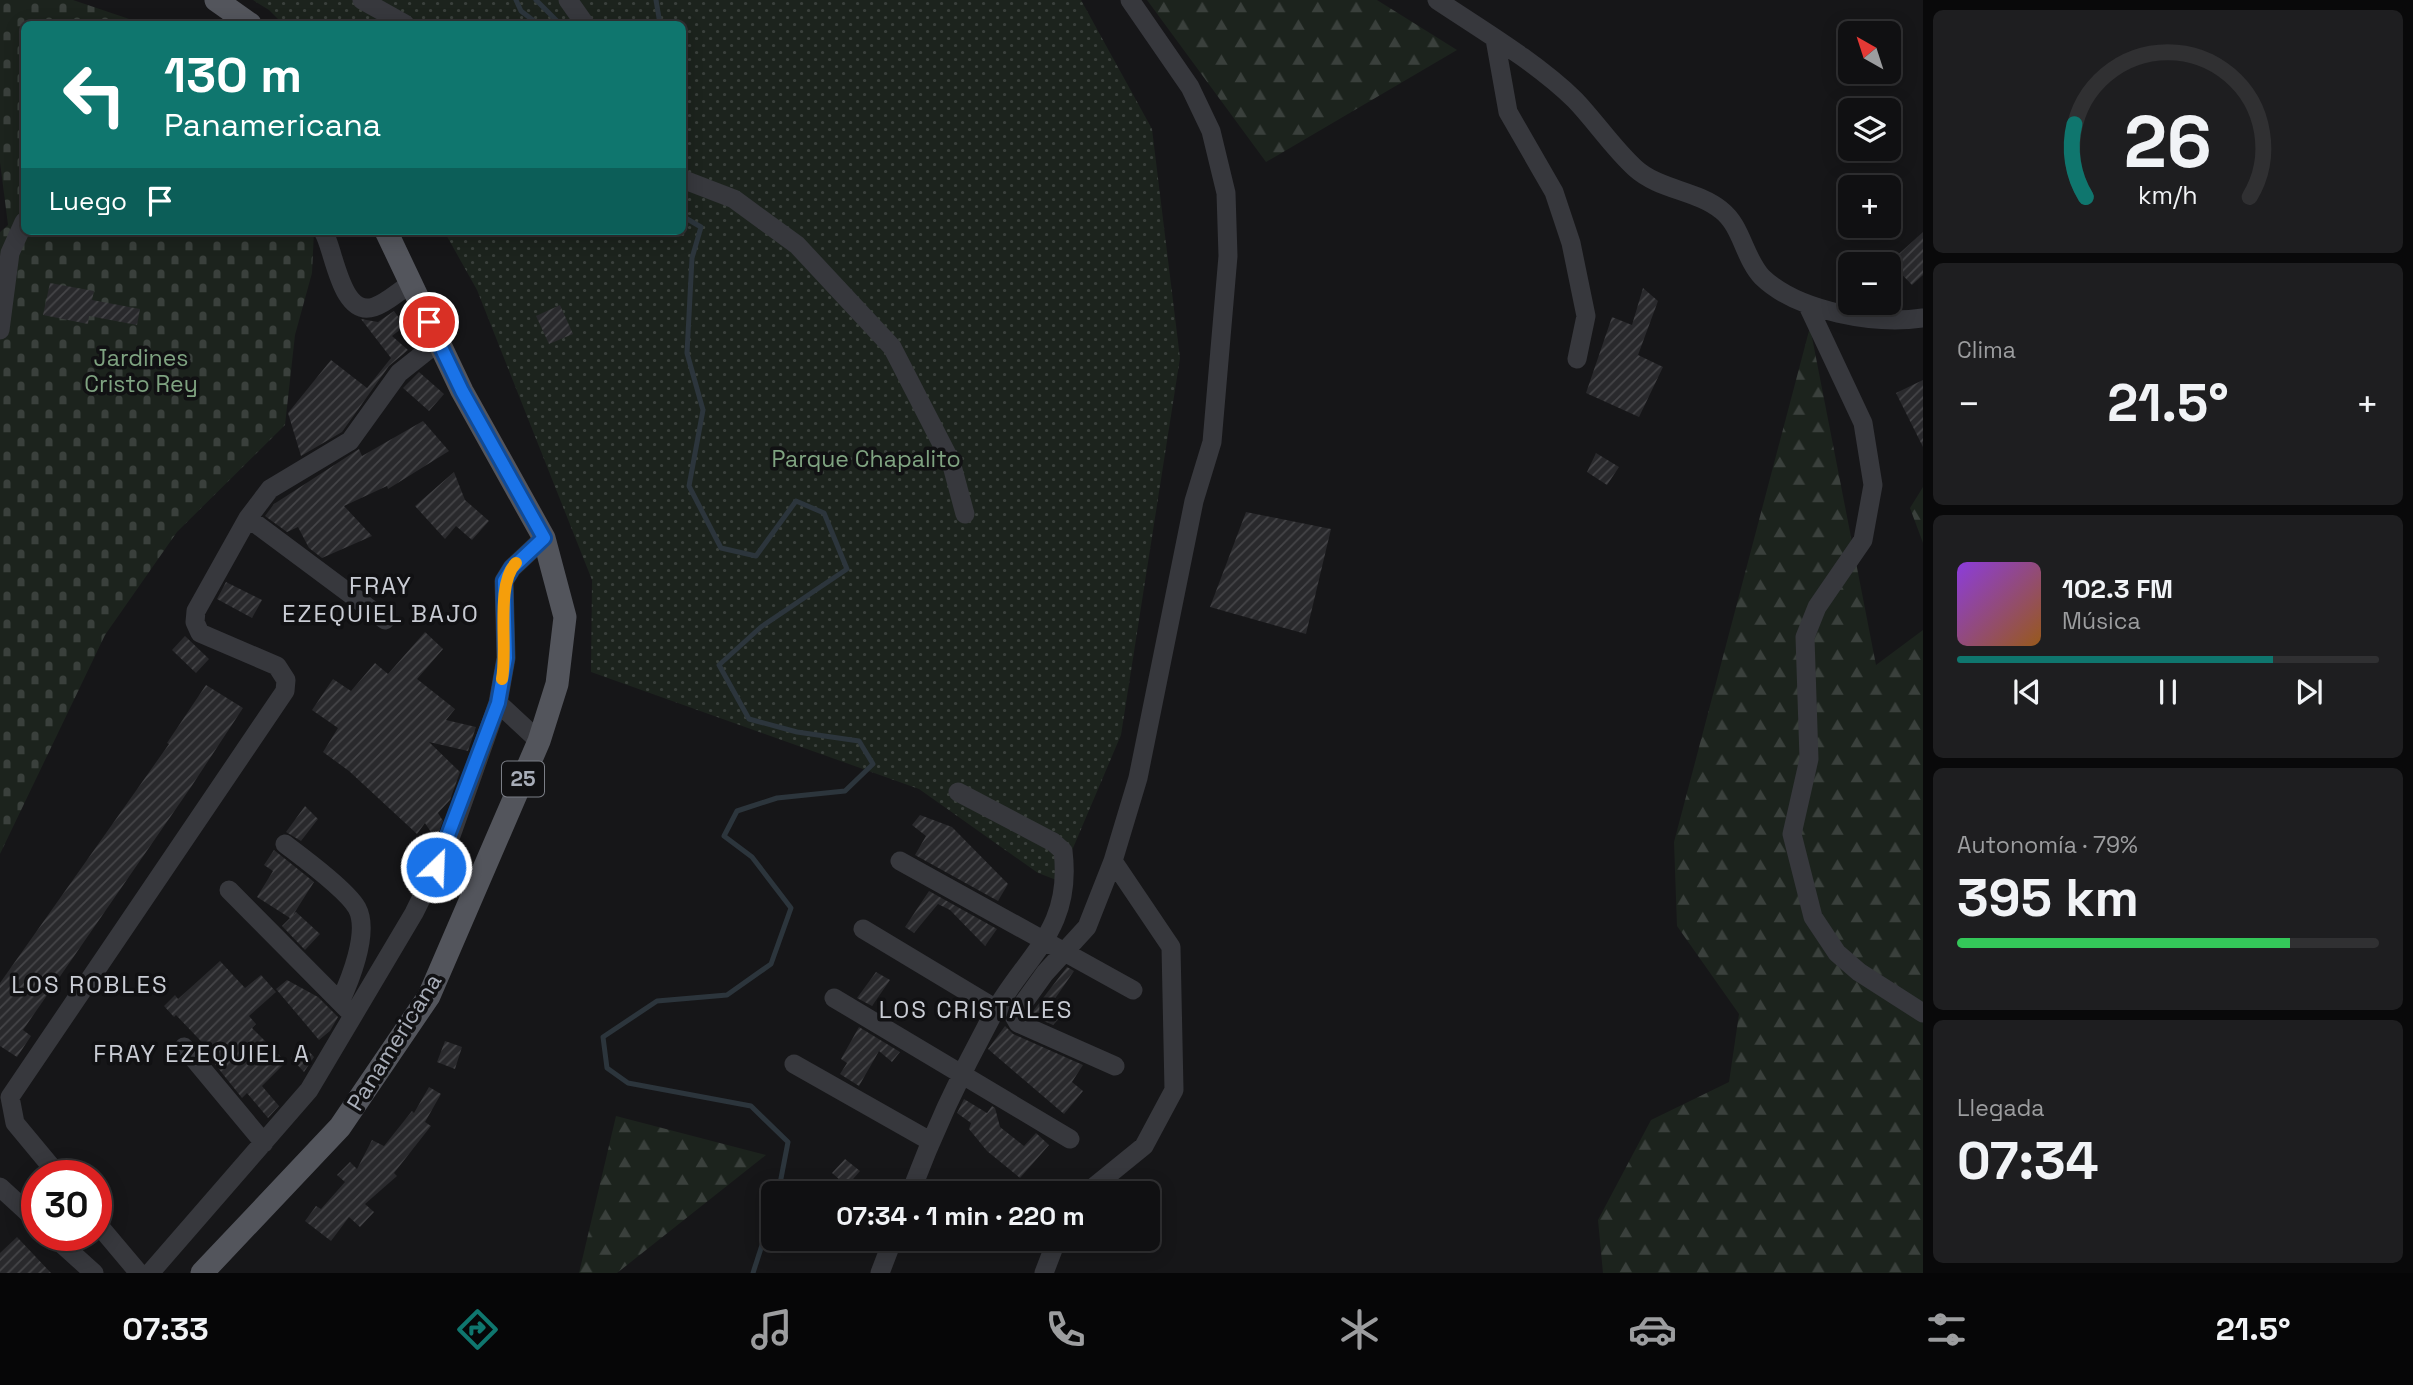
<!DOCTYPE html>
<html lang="es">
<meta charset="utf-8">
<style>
body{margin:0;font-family:"Space Grotesk",sans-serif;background:#1e1e20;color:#f1f3f6;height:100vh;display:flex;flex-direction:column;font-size:26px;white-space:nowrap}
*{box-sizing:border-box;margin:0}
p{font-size:23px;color:#9c9d9f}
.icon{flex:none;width:38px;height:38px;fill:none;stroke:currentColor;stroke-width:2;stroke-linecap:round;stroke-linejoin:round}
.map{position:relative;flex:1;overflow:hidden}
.details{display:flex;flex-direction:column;gap:10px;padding:10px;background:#09090a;width:490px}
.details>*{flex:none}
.hud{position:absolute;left:21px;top:21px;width:665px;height:214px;border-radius:10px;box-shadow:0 4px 18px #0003,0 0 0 2px #303032;background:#0f766e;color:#fff;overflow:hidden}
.needle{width:46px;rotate:321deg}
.fabs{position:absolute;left:1838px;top:21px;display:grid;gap:14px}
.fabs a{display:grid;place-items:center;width:63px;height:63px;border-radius:10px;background:#101012;box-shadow:0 4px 18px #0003,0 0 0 2px #303032;font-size:35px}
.speed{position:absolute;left:21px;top:1160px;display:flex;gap:14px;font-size:35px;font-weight:700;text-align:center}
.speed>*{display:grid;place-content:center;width:91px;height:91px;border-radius:50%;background:#101012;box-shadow:0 4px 18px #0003,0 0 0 2px #303032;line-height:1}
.speed .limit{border:10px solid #d22;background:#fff;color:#111}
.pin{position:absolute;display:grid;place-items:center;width:60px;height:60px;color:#fff;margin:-30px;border:4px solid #fff;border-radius:50%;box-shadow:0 2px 7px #0007}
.me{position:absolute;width:77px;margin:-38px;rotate:24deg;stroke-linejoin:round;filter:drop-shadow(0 0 5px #0008)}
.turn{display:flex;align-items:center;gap:24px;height:147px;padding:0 28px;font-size:32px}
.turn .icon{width:91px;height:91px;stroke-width:2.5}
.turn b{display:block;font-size:49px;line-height:60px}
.then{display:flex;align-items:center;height:66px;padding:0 28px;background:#0003;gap:14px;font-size:26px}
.big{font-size:52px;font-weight:600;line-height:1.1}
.details .widget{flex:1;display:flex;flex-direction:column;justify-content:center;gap:10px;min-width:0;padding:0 24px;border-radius:10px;background:#1e1e20}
.details .dial{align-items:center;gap:0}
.dial svg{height:182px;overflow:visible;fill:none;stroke:#303032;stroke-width:7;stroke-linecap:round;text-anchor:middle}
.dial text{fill:#f1f3f6;stroke:none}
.song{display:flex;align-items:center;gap:21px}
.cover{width:84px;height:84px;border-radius:10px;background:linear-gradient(135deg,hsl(270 70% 55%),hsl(30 70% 35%))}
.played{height:7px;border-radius:4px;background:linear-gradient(90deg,#0f766e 75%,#303032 75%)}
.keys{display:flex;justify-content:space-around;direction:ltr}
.heat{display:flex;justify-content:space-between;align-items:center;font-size:38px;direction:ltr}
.charge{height:10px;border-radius:5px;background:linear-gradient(90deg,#34c759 79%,#303032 0)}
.trip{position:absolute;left:761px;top:1181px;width:399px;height:70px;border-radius:10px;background:#101012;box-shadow:0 4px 18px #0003,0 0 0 2px #303032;font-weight:600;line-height:70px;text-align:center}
.dock{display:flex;height:112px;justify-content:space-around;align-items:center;background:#060607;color:#9c9d9f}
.dock .icon{width:49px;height:49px}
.dock .selected{color:#0f766e}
.dock b{font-size:32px;color:#f1f3f6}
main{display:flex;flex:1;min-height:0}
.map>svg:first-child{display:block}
.forest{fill:url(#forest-firs)}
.cemetery{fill:url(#cemetery-stones)}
.park{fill:url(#park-dots)}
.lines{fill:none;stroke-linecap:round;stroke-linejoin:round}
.stream{stroke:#2c353c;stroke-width:5}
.building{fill:url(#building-hatch)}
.minor{stroke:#37383d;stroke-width:19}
.major{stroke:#53555c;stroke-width:23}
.route-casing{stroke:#114b97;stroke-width:18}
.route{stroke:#1a73e8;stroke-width:12}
.slow{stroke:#f59e0b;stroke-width:12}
.labels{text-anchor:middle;stroke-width:7;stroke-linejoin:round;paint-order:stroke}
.shield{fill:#111113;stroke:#7b7e86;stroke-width:2}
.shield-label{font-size:21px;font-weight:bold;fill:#a8adb8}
.park-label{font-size:23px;fill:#7fa381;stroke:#111113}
.street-label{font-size:23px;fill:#a8adb8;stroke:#111113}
.neighbourhood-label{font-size:24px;letter-spacing:2px;fill:#c9ccd4;stroke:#111113}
</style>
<main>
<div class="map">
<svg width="1923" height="1273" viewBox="0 0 1923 1273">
<defs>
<pattern id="forest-firs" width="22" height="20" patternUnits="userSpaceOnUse" patternTransform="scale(1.75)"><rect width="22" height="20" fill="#1c231d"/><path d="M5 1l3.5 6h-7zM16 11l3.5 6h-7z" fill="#3a403c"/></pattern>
<pattern id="cemetery-stones" width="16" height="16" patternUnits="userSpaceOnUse" patternTransform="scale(1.75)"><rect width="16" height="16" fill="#1c231d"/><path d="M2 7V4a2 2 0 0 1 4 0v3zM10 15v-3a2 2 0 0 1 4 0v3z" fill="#3a403c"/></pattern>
<pattern id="park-dots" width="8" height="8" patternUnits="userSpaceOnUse" patternTransform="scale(1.75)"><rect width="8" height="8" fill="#1c231d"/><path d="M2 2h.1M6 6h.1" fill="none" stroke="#3a403c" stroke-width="1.8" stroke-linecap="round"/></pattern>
<pattern id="building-hatch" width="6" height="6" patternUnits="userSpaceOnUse" patternTransform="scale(1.75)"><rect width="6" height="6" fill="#29292c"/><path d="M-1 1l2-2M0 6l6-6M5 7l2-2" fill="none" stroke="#454548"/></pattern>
</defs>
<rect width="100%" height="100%" fill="#161618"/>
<path class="forest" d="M 1147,0 L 1377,0 L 1457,50 L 1266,162 Z
M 1810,327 L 1876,665 L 1923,630 L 1923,1273 L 1603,1273 L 1598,1220 L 1651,1120 L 1729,1082 L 1739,1014 L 1677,926 L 1674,842 Z
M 1923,487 L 1923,543 L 1910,508 Z
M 616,1116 L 766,1155 L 617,1273 L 579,1273 Z"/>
<path class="cemetery" d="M 0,0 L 73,0 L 144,24 L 24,24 L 24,231 L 314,231 L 312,273 L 295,335 L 285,425 L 177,532 L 105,635 L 0,854 L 0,232 L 8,225 L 0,162 Z"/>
<path class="park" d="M 253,0 L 1081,0 L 1152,129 L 1180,358 L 1121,735 L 1059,881 L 1038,873 L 919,789 L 591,672 L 592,580 L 477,290 L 444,231 L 682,231 L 682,24 L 283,24 L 269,10 Z"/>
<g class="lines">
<path class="stream" d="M 516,0 L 521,11 L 538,24
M 536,0 L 558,22 L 545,24
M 656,0 L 660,24
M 682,216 L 701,227 L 692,258 L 687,353 L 703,410 L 689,486 L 721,548 L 756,556 L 796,501 L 824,513 L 847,569 L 761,627 L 719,665 L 749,719 L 797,732 L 859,741 L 873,764 L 845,791 L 777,798 L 737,811 L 724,836 L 752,857 L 791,908 L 771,964 L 727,995 L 657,1001 L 603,1037 L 607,1068 L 628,1083 L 751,1106 L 788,1142 L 778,1194
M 753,1273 L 774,1208"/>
</g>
<path class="building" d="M 1923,232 L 1923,275 L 1912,285 L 1890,262 Z
M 50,283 L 94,291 L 92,300 L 140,309 L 137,325 L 89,316 L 88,324 L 43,315 Z
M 1643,288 L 1658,301 L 1638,355 L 1663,367 L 1639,417 L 1586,393 L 1612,317 L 1632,325 Z
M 560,305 L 573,334 L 549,344 L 536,316 Z
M 394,311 L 405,326 L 392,336 L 408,350 L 389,366 L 342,432 L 301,456 L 288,413 L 331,360 L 367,388 L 391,358 L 361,319 L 378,322 Z
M 419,372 L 444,394 L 429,411 L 403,388 Z
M 1923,380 L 1923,447 L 1896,393 Z
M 423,421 L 449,451 L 388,489 L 387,486 L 344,506 L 372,536 L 322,558 L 309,548 L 298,527 L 287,532 L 265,516 L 274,504 L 359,449 L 362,456 Z
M 1596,453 L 1619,467 L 1607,485 L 1587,472 Z
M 454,472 L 465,500 L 489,521 L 472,540 L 456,526 L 445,539 L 415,506 Z
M 1246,512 L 1331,529 L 1306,634 L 1210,607 Z
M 226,582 L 262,600 L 252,618 L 217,599 Z
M 425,632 L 443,649 L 417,679 L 455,709 L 446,720 L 476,727 L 468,751 L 429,742 L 460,772 L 450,800 L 438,813 L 443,821 L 436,840 L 425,823 L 417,834 L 349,771 L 323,752 L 338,728 L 312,710 L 333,679 L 351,691 L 375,663 L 388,674 Z
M 185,636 L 209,659 L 196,673 L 172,650 Z
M 206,685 L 243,708 L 191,787 L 23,1030 L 31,1036 L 17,1057 L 0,1046 L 0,983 L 169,744 L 167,743 Z
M 305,806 L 318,819 L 301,841 L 286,832 Z
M 920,815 L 952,827 L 1008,884 L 998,901 L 915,855 L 926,836 L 912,825 Z
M 274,850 L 314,882 L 293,915 L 296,912 L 320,934 L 305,950 L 282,926 L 290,918 L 257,897 L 273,871 L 264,865 Z
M 929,891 L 997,929 L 985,946 L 950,910 L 938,904 L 914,933 L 905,927 Z
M 220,961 L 245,988 L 261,975 L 276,992 L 249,1016 L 256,1024 L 252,1028 L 286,1062 L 262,1086 L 279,1106 L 268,1118 L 247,1093 L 242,1098 L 214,1063 L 218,1059 L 176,1015 L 174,1017 L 164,1006 L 175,995 L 178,999 Z
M 1067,967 L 1074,971 L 1052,1003 L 1064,1013 L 1053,1025 L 1030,1015 Z
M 876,972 L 890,980 L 872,1006 L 857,998 Z
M 287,980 L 318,997 L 338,1017 L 330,1031 L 319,1040 L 276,989 Z
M 1005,1026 L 1013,1034 L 1083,1065 L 1072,1082 L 1083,1091 L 1064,1114 L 988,1049 Z
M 859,1027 L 900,1052 L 892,1062 L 879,1051 L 859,1086 L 840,1074 L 847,1063 L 841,1059 Z
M 445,1041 L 462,1047 L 455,1069 L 437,1062 Z
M 304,1046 L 314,1057 L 304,1072 L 291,1058 Z
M 429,1087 L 441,1094 L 425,1122 L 431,1126 L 394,1173 L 397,1176 L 365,1204 L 374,1212 L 360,1227 L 349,1217 L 331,1241 L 305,1221 L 316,1206 L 321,1209 L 345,1182 L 337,1175 L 350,1162 L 357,1169 L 372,1140 L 384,1146 L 412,1111 L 414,1113 Z
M 964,1099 L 987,1113 L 992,1106 L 995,1108 L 1000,1127 L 1024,1146 L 1036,1133 L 1049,1145 L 1020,1178 L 987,1151 L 969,1129 L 971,1123 L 957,1113 Z
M 845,1159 L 860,1171 L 847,1186 L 832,1173 Z
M 17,1237 L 51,1273 L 0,1273 L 0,1253 Z"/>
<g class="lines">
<path class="minor" d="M 362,0 L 405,24
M 568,0 L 585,24
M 1437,0 C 1482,30 1536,62 1575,100 C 1596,122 1613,148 1635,168 C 1659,190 1696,190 1721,210 C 1742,226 1744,258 1762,277 C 1798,312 1876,325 1923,318
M 1495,39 L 1508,112 L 1554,192 L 1571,243 L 1586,316 L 1577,359
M 682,179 L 734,199 L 797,245 L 892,347 L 951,462 L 965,514
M 323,231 C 334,247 340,318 374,307 C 387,303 400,290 412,283
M 1809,308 L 1863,423 L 1873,485 L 1863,540 L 1817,607 L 1805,637 L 1809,759 L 1792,834 L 1813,917 L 1837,953 L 1859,972 L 1923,1013
M 0,330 L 10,253 L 24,222
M 248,518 L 385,620
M 498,703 L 539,741
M 285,844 C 302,857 347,890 357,908 C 370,932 350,980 340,1002
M 900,861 L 1133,990
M 1113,861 L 1087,927 L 1045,973 L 1014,1016 L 1018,1023 L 1115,1066
M 229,890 L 347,1009
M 863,929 L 996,1009
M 834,998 L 1070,1139
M 184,1047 L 264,1143
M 794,1064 L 930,1141
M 59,1176 L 15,1123 L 10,1097 L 285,691 L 286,680 L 277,666 L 200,633 L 195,622 L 196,611 L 248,518 L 270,489 L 350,441 L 399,373 L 438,342
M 0,1187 L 37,1221
M 910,1194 C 933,1133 960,1075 991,1018 C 1024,956 1073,932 1063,851 L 1053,842 L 958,792
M 1085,1194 L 1144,1146 L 1174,1090 L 1171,947 L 1113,861 L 1138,778 L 1194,501 L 1212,442 L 1228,256 L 1226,193 L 1211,131 L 1190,87 L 1130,0
M 96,1222 L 139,1273
M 53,1236 L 94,1273
M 150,1273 L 309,1090 L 414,913 L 448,844 L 498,703 L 506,658 L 504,581 L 512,568 L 544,538
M 880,1273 L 893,1239
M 1044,1273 L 1057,1239"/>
<path class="major" d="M 216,0 L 250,24
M 202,1273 L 340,1127 L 429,996 L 539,741 L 557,684 L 565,617 L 544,538 L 462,391 L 386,231"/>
</g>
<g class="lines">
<defs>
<path id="route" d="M 429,322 L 462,391 L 544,538 L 512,568 L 504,581 L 506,658 L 498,703 L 436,867"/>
</defs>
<use href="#route" class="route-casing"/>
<use href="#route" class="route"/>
<path class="slow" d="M 502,679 C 508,648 495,584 516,563"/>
</g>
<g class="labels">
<rect class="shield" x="502" y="761.5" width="42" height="35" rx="5"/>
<g class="shield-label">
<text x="523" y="786">25</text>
</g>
<g class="park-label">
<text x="141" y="366">Jardines<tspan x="141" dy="26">Cristo Rey</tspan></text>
<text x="866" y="467">Parque Chapalito</text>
</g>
<g class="street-label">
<text transform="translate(394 1042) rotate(-58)" y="8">Panamericana</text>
</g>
<g class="neighbourhood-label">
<text x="381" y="594">FRAY<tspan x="381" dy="28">EZEQUIEL BAJO</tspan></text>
<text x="90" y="993">LOS ROBLES</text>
<text x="976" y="1018">LOS CRISTALES</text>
<text x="202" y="1062">FRAY EZEQUIEL A</text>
</g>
</g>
</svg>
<div class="fabs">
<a><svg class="needle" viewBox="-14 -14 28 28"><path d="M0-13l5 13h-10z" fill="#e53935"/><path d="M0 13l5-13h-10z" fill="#9c9d9f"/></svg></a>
<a><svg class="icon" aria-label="layers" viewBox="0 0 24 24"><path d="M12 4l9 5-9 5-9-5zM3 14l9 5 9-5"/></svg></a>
<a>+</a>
<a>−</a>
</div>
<div class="speed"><div class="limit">30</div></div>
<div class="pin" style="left:429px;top:322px;background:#d93025"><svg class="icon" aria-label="arrive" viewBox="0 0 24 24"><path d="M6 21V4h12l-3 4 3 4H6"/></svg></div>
<svg class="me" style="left:436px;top:867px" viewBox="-20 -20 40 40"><circle r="17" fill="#1a73e8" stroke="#fff" stroke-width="3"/><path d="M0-11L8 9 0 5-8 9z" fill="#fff"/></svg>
<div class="trip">07:34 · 1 min · 220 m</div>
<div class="hud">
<div class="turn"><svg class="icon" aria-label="left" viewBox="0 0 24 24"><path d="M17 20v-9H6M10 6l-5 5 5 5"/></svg><div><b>130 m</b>Panamericana</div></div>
<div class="then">Luego<svg class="icon" aria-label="arrive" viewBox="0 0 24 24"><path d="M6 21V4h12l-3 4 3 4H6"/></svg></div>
</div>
</div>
<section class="details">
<div class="widget dial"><svg viewBox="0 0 100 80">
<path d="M14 69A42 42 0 1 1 86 69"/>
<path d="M14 69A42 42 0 0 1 9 37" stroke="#0f766e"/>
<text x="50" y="56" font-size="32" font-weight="700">26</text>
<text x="50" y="72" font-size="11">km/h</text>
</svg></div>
<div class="widget"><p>Clima</p>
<div class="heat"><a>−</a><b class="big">21.5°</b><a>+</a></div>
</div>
<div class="widget">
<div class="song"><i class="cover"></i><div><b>102.3 FM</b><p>Música</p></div></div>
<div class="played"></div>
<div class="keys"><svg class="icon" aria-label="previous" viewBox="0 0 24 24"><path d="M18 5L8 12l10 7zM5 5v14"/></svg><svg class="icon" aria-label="pause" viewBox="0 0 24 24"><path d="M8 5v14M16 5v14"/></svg><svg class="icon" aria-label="next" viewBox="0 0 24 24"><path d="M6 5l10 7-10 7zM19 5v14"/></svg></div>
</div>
<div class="widget"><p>Autonomía · 79%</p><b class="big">395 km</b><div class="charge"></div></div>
<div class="widget"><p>Llegada</p><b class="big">07:34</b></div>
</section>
</main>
<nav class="dock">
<b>07:33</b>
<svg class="icon selected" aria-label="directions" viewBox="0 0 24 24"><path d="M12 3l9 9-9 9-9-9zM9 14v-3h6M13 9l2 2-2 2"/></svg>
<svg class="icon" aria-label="music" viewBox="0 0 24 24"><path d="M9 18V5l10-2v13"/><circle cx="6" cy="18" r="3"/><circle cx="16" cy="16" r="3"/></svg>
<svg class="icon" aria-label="phone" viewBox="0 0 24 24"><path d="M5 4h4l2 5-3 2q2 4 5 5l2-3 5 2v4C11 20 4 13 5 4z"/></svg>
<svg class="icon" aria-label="climate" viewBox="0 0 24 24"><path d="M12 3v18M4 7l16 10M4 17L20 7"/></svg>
<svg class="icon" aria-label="car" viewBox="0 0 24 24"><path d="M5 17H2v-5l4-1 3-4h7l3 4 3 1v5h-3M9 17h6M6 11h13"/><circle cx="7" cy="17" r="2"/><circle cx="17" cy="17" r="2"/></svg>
<svg class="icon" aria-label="filters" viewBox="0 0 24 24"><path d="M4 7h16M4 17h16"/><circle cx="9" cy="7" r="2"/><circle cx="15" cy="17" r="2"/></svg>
<b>21.5°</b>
</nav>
